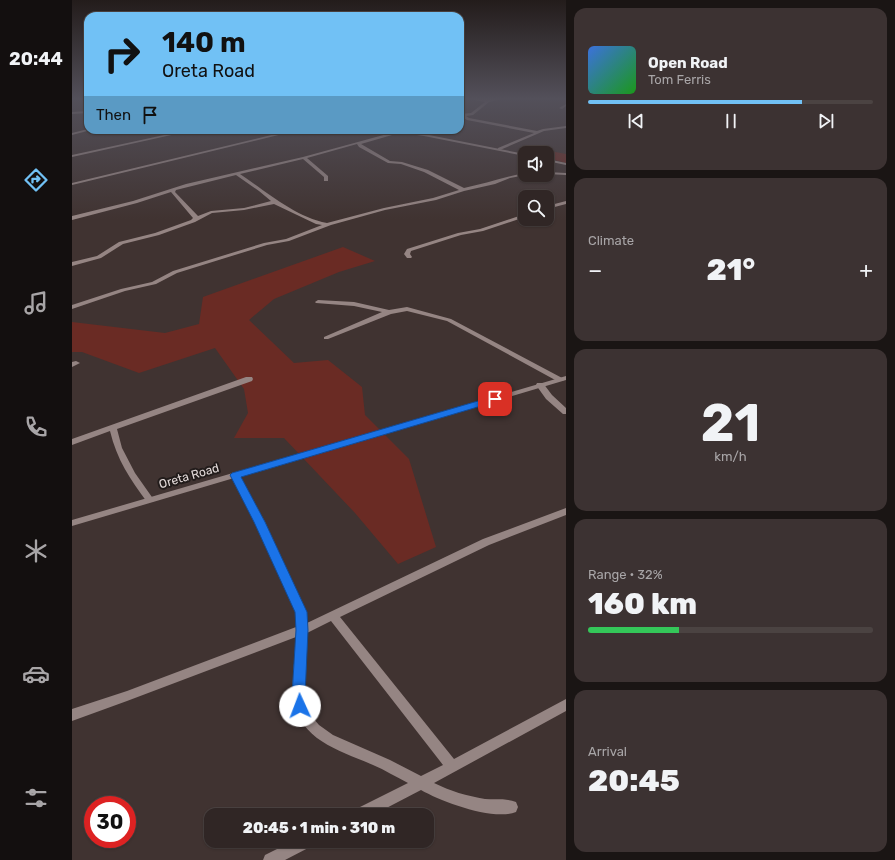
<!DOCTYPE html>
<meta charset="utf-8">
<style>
body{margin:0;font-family:Rubik,sans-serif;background:#3c3232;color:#f1f3f6;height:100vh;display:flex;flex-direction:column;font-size:15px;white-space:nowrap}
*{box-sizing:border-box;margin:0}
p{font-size:13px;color:#a8a5a7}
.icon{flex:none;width:22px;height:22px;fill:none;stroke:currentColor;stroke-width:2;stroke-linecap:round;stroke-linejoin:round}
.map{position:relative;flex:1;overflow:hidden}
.sheet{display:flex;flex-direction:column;gap:8px;padding:8px;background:#1a1514;width:329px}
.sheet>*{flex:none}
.top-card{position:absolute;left:12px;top:12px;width:380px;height:122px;border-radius:12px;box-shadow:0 1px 3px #0004,0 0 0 1px #4b4342;background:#71c1f5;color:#111;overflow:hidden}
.tools{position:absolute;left:446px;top:146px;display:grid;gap:8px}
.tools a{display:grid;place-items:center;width:36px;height:36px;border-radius:8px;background:#302625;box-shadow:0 1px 3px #0004,0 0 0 1px #4b4342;font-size:20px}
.speed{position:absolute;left:12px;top:796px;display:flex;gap:8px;font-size:20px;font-weight:700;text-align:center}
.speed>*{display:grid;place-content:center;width:52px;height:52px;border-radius:50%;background:#302625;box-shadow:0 1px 3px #0004,0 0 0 1px #4b4342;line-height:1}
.speed .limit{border:6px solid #d22;background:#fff;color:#111}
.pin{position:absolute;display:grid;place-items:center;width:34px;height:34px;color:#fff;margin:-17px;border-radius:8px;box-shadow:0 2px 6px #0006}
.me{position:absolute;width:44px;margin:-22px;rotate:358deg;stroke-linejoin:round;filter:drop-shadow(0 0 3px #0008)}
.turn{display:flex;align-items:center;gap:14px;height:84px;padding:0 12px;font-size:18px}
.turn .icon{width:52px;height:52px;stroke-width:2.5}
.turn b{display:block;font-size:28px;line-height:34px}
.then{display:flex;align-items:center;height:38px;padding:0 12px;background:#0003;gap:8px;font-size:15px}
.big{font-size:30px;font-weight:800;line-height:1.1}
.sheet .widget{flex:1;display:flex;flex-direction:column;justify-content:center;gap:6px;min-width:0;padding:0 14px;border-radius:12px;background:#3c3232}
.sheet .dial{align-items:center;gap:0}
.dial b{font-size:52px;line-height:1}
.song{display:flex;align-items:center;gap:12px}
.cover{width:48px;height:48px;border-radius:6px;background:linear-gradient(135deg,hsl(220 70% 55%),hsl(120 70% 35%))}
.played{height:4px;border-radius:2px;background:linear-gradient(90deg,#71c1f5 75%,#4b4342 75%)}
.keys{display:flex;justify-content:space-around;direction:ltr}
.heat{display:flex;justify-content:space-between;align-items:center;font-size:22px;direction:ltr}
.charge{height:6px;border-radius:3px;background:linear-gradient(90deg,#34c759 32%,#4b4342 0)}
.trip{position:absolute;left:132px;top:808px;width:230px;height:40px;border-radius:12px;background:#302625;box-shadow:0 1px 3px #0004,0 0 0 1px #4b4342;font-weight:800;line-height:40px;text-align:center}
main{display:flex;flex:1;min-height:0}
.dock{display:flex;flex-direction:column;width:72px;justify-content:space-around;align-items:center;background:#130f0f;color:#a8a5a7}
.dock .icon{width:28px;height:28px}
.dock .current{color:#71c1f5}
.dock b{font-size:18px;color:#f1f3f6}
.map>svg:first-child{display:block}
.green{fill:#6a2b24}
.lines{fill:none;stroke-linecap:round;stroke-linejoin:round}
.minor{fill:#958583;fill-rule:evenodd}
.tertiary{fill:#958583;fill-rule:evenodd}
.route{fill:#1a73e8;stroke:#114b97}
.labels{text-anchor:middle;stroke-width:4;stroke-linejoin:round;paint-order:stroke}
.street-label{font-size:12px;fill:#e3dad9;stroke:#221c1b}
</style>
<main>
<nav class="dock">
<b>20:44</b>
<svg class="icon current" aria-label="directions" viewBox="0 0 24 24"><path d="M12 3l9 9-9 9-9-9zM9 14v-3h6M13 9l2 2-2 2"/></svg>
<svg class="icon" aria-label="music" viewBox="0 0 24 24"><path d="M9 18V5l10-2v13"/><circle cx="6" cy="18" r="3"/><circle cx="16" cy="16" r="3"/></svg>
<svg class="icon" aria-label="phone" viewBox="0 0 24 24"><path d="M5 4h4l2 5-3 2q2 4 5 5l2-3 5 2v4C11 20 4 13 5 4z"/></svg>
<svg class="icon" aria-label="climate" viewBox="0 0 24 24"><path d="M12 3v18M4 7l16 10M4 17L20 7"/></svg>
<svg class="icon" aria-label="car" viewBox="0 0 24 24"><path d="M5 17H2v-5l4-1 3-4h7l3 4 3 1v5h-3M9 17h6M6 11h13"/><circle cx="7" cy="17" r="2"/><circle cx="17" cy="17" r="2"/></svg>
<svg class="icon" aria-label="filters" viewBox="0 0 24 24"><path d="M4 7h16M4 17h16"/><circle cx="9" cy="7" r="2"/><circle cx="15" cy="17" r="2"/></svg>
</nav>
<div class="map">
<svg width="494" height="860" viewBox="0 0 494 860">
<rect width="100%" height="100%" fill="#403331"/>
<path class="green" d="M 478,151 L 494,154 L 494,163 L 475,158 L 475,153 L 472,153 Z
M 271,247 L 303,261 L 267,272 L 202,299 L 177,320 L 222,363 L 256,360 L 290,387 L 293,415 L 337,459 L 364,547 L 326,564 L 283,513 L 212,438 L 162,438 L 176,413 L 172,389 L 143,348 L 67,373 L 10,352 L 0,352 L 0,322 L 93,333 L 127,324 L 131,297 Z"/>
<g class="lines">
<path class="minor" d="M 398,99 L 430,99 L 417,102 L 401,115 L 394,116 L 397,118 L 465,131 L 471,129 L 494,126 L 494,128 L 472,131 L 428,150 L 426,150 L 426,148 L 462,133 L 395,120 L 389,116 L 389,114 L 399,113 L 413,102 Z
M 494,104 L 494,106 L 490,109 L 487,108 Z
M 16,129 L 19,130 L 0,135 L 0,133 Z
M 115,130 L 122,130 L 0,157 L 0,155 Z
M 220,130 L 227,130 L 0,185 L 0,183 Z
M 326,131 L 327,133 L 289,144 L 318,161 L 330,162 L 356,170 L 392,188 C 412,184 432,177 453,173 L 453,175 L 454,175 L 438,178 L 423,184 L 392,191 L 364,200 L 313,210 L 259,225 L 217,241 L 195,245 L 105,273 L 84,284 L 53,291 L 0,309 L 0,305 L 49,289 L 80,282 L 101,271 L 192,243 L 214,239 L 250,225 L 244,224 L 202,204 L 172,210 L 140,213 L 123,222 L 87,235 L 51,244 L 29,258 L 0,266 L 0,262 L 25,256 L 47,242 L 83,233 L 119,220 L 121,218 L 99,192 L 65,203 L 0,220 L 0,216 L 61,201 L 114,184 L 231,157 ZM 285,144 L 287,147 L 316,163 L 329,164 L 352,172 L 387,190 L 361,198 L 312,208 L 255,223 C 223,217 195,192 168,174 L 231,159 L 252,177 L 252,181 L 256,181 L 256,176 L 235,158 ZM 164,175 L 187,191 L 199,201 L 172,208 L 139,211 L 126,216 L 103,192 L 104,190 Z
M 475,172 L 494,173 L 494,175 L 475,174 Z
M 494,201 L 494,204 L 475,209 L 475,206 Z
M 453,214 L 453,217 L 411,231 L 389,235 L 339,251 L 338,254 L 340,257 L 339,258 L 335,258 L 332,254 L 335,249 L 386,233 L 408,229 Z
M 246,300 L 282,302 L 317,310 L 335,307 L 379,319 L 492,379 L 491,381 L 485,381 L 375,321 L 335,311 L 319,314 L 256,339 L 252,339 L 252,337 L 310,312 L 282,306 L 244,303 L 243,302 Z
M 4,361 L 8,363 L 0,367 L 0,362 Z
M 174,377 L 180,377 L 181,379 L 180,381 L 45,429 L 50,448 L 63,473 L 82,500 L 81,502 L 75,502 C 58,479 45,460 38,431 L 0,445 L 0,439 Z
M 465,383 L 471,383 L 480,395 L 494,408 L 494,414 L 491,414 L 474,399 L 464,385 Z
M 163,472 L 166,473 L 167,475 L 193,522 L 234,612 L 235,623 L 411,539 L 494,508 L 494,515 L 417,545 L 268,617 L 382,759 L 494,699 L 494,711 L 362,783 C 378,791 395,796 413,799 C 423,800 434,798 444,802 L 446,807 L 444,812 C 421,821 370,802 349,790 L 301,815 L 280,815 L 282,810 L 336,783 C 324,777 313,770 301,765 C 267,750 228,741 221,698 C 219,691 221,683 221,677 C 222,663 223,650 224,637 L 55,701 L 0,721 L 0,709 L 55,691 L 224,627 L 224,612 L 183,522 L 159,475 L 160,473 ZM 259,621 L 371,765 L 349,776 L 318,760 L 261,735 L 247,725 L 241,718 L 235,708 L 232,696 L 235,633 Z
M 221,841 L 242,841 L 240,846 L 213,860 L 191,860 L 193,855 Z"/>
<path class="tertiary" d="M 16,111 L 16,113 L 0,114 L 0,112 Z
M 309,130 L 320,130 L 352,134 L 453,154 L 453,156 L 352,136 Z
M 475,159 L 494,163 L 494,165 L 475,161 Z
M 494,376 L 494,380 L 0,526 L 0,520 Z"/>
</g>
<linearGradient id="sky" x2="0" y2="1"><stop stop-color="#231c1b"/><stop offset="0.45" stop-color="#53505a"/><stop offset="1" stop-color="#53505a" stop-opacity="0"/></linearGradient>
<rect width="494" height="219" fill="url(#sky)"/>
<path class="route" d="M 423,396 L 427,399 L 426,401 L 169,477 L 193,522 L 235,612 L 236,630 L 233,696 L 234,706 L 232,710 L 228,712 L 223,710 L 220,696 L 224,630 L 223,612 L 182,522 L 158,475 L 160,473 Z"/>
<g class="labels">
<g class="street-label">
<text transform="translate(117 476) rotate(-16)" y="4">Oreta Road</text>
</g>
</g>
</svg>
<div class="tools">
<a><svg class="icon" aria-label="sound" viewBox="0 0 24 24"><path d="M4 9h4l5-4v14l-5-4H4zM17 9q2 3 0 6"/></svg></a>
<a><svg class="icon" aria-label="search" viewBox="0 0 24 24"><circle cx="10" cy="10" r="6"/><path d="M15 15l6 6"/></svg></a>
</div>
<div class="speed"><div class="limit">30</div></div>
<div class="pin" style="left:423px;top:399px;background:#d93025"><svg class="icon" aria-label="arrive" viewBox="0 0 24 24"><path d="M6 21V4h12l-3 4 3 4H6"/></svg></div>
<svg class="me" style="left:228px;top:706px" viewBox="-20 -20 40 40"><circle r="19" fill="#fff"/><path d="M0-13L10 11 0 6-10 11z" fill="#1a73e8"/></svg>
<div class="trip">20:45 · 1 min · 310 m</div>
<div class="top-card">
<div class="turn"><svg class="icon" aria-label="right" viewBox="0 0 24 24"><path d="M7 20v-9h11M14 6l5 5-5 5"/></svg><div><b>140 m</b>Oreta Road</div></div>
<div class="then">Then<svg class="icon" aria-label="arrive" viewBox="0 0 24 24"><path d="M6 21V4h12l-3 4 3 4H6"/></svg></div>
</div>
</div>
<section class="sheet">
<div class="widget">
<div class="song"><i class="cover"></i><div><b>Open Road</b><p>Tom Ferris</p></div></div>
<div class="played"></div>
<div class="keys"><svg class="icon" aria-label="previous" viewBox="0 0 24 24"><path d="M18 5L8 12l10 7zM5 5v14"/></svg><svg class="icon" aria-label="pause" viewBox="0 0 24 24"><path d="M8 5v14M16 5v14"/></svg><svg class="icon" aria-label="next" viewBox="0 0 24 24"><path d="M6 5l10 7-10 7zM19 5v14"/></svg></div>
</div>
<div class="widget"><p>Climate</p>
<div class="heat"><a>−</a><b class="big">21°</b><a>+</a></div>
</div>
<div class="widget dial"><b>21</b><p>km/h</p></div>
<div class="widget"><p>Range · 32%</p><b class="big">160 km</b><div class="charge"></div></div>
<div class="widget"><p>Arrival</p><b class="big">20:45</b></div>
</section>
</main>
